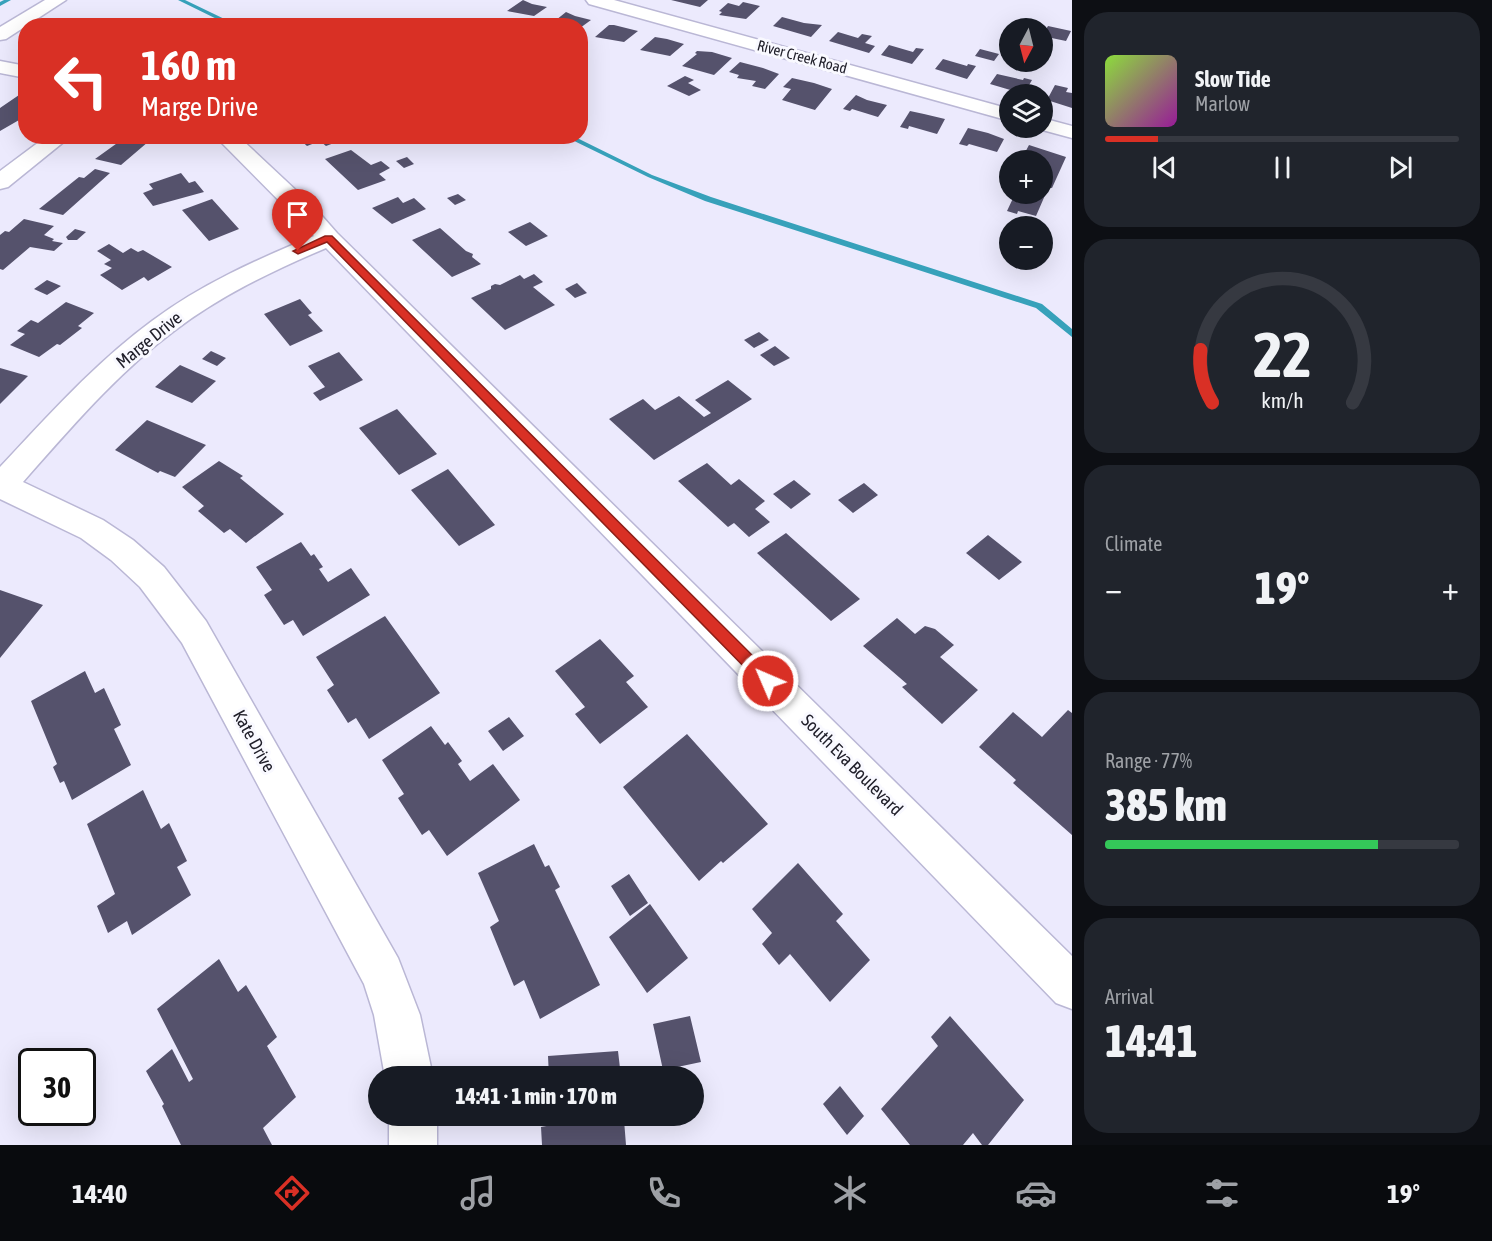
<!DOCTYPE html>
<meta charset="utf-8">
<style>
body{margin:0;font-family:"Asap Condensed",sans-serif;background:#20242c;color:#f1f3f6;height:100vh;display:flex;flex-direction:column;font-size:22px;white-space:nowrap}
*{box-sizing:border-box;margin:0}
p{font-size:20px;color:#9ea1a6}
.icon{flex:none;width:33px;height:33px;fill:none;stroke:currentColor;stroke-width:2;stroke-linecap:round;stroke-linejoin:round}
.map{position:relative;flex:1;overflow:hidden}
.sheet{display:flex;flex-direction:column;gap:12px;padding:12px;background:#0d0f14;width:420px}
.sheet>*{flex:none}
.guide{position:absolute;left:18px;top:18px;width:570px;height:126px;border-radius:24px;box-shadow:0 6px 24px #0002;background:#d93025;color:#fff;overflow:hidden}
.needle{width:39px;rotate:187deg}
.fabs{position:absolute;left:999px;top:18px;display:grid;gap:12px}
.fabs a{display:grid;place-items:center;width:54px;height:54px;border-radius:50%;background:#171b24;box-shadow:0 6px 24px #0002;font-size:30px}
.speed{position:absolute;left:18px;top:1048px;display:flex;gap:12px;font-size:30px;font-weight:700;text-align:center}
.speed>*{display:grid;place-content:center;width:78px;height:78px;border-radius:50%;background:#171b24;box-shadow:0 6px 24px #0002;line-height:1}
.speed .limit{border:3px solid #111;border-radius:9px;background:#fff;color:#111}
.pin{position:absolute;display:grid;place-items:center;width:51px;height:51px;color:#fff;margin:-62px -26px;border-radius:50% 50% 50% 0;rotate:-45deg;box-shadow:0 0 6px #0007}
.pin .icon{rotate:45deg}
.me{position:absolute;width:66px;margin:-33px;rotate:315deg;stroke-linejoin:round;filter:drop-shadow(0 0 4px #0008)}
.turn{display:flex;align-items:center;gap:21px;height:126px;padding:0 24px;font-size:27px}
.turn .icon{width:78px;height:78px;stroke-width:2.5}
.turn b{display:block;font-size:42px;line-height:51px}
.big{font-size:45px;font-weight:800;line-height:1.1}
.sheet .tile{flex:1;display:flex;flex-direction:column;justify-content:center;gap:9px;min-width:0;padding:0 21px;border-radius:24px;background:#20242c}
.sheet .dial{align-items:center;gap:0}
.dial svg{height:156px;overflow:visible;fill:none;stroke:#363941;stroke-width:7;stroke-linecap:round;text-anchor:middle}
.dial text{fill:#f1f3f6;stroke:none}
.song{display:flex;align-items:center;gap:18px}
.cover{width:72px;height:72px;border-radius:9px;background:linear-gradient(135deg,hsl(90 70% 55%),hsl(300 70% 35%))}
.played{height:6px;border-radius:3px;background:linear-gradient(90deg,#d93025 15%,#363941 15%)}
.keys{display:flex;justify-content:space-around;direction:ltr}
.heat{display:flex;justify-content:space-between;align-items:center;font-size:33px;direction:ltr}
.charge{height:9px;border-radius:4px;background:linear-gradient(90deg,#34c759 77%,#363941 0)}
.trip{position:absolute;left:368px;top:1066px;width:336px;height:60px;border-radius:30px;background:#171b24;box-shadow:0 6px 24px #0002;font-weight:800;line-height:60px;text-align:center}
.tab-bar{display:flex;height:96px;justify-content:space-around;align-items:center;background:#090b0e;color:#9ea1a6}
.tab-bar .icon{width:42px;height:42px}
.tab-bar .selected{color:#d93025}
.tab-bar b{font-size:27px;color:#f1f3f6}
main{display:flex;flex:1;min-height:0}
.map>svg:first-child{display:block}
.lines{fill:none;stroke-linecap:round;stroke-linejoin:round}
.stream{fill:#37a1ba;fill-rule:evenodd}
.building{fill:#55526c}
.minor-casing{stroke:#bab7d5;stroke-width:3}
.major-casing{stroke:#bab7d5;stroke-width:3}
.minor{fill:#fff;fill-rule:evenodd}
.major{fill:#fff;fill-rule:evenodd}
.route{fill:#d93025;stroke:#8d1f18;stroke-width:1.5}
.labels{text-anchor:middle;stroke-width:6;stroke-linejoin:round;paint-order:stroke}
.far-street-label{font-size:15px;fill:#21202b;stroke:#f9f9ff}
.street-label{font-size:18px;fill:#21202b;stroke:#f9f9ff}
</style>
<main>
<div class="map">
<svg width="1072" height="1145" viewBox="0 0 1072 1145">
<rect width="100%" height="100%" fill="#eceafd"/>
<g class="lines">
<path class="stream" d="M 4,0 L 11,0 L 0,6 L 0,2 Z
M 178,0 L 185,0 L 239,26 L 231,26 Z
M 564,136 L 573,136 L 652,175 L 711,197 L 1042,304 L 1072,329 L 1072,337 L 1036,308 L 705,201 L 648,177 Z"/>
</g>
<path class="building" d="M 523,0 L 532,4 L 547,7 L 534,16 L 507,11 Z
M 671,0 L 708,0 L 700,7 Z
M 743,2 L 760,6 L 746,19 L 719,15 L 722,12 L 719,11 L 728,3 L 739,6 Z
M 566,12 L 575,16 L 591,20 L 580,28 L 580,26 L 551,24 Z
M 782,17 L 804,23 L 822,25 L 811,37 L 773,26 Z
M 609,25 L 614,25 L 638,31 L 624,42 L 595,37 Z
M 1048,26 L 1071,31 L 1066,41 L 1042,36 Z
M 838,32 L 858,38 L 862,34 L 872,36 L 865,43 L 875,46 L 869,53 L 829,41 Z
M 655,37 L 667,39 L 684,44 L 670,56 L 640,50 Z
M 889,45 L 913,52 L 916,48 L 924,49 L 912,64 L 881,55 Z
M 980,49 L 999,54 L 994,61 L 975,56 Z
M 697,51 L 712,52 L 732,58 L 714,75 L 682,66 L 697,54 L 695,53 Z
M 943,59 L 967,66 L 968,64 L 976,66 L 967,79 L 935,69 Z
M 740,62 L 763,68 L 779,74 L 765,89 L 752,86 L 756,81 L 737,78 L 739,75 L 729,72 Z
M 997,74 L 1023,80 L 1024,78 L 1032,80 L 1024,94 L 990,84 Z
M 685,76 L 694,80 L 688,83 L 701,90 L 689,96 L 667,86 Z
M 792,78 L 814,83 L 832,89 L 815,110 L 782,100 L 791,89 L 783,87 Z
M 1055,85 L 1068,88 L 1066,92 L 1072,93 L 1072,108 L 1047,100 Z
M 19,95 L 26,97 L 26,116 L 0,131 L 0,108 Z
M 856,95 L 867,100 L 887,105 L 878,117 L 852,109 L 850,111 L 843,109 Z
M 910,111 L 924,114 L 945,119 L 937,134 L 909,126 L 908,129 L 900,127 Z
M 968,128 L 988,133 L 1004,139 L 997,152 L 969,144 L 967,146 L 959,144 Z
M 127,136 L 155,136 L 121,165 L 95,159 Z
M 296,136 L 349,136 L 350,137 L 326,146 L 320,141 L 307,146 Z
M 1029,145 L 1066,157 L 1052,188 L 1042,186 L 1042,160 L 1021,160 Z
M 351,150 L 371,165 L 381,161 L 390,168 L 379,174 L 386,180 L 358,190 L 325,159 Z
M 407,157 L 414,164 L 404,168 L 396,161 Z
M 95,169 L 110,173 L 63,215 L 39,209 L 79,177 L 84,178 Z
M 181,173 L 189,183 L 195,181 L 204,192 L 153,206 L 143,193 L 153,189 L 149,184 Z
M 1042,192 L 1046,193 L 1036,216 L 1018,211 L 1017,214 L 1007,211 L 1015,194 Z
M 458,194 L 466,200 L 455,205 L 447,198 Z
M 398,197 L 403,203 L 414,198 L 426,209 L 392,224 L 372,208 Z
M 212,199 L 239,229 L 209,241 L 182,210 Z
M 24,219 L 54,226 L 44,235 L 54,239 L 52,241 L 63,243 L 54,251 L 30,247 L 3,270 L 0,269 L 0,235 L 5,231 L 9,232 Z
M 530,222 L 548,236 L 526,246 L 508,232 Z
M 440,228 L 466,251 L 473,254 L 472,257 L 481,264 L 452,277 L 412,240 Z
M 75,229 L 86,232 L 77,240 L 68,240 L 66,237 Z
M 109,244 L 123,253 L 131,248 L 138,252 L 143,250 L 172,267 L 148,281 L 144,277 L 122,290 L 100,275 L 112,268 L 104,264 L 111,260 L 97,251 Z
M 534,274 L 543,282 L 533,287 L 555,305 L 505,330 L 471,298 L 491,289 L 491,286 L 495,284 L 500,285 L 520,275 L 524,279 Z
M 47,280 L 61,286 L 47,295 L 34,289 Z
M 577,283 L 587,293 L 575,298 L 565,289 Z
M 300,299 L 312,313 L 308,315 L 323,331 L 290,346 L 264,314 Z
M 66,302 L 94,313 L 78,326 L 82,328 L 60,345 L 57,344 L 39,357 L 10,345 L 25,334 L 17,331 L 31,320 L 38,323 Z
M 759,332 L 769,340 L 754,348 L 744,340 Z
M 775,346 L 790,358 L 774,366 L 760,355 Z
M 211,351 L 226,358 L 217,366 L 202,359 Z
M 339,352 L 363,380 L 320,401 L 313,393 L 325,387 L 308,366 Z
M 180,365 L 216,381 L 192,403 L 155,387 Z
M 0,368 L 28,376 L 0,404 Z
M 728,380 L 752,399 L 654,460 L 609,419 L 643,399 L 655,410 L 679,396 L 704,417 L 711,413 L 695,400 Z
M 397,409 L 437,454 L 399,475 L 359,428 Z
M 147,420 L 206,445 L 175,477 L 160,471 L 158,473 L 115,450 Z
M 219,461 L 243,476 L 240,478 L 284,514 L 246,543 L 230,529 L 224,533 L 198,511 L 204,506 L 182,487 Z
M 707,463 L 731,485 L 739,479 L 765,501 L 755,509 L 770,522 L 749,537 L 734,523 L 728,527 L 678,481 Z
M 448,469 L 495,525 L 459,546 L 411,490 Z
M 794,480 L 811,494 L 791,509 L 773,494 Z
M 864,483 L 878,495 L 853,513 L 838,500 Z
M 786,533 L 860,599 L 831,621 L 757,553 Z
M 988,535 L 1022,562 L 999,580 L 966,553 Z
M 301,542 L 311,556 L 314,554 L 323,567 L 319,569 L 328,582 L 351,568 L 370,595 L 303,636 L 293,620 L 284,625 L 264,595 L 272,590 L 256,567 Z
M 0,590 L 43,605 L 0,658 Z
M 385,616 L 440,693 L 369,739 L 356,718 L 348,723 L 327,690 L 334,685 L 316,657 Z
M 897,618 L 915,634 L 925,626 L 935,629 L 954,645 L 940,657 L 978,690 L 942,724 L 902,687 L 907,684 L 863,646 Z
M 600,639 L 634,676 L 626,682 L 648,707 L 600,744 L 575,714 L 585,707 L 555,671 Z
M 85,671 L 95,693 L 104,688 L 121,725 L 114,729 L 131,765 L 72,800 L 64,781 L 60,783 L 53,767 L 57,764 L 31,701 Z
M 1068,710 L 1072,713 L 1072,835 L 1013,783 L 1016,780 L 979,747 L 1013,712 L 1042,737 Z
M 509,717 L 524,736 L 503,751 L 488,731 Z
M 431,726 L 445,745 L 448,742 L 462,761 L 458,764 L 470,781 L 493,764 L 520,800 L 447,856 L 429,830 L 422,835 L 398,798 L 404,794 L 382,760 Z
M 687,734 L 768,824 L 723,863 L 721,861 L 699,881 L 623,787 Z
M 143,790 L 161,829 L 169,823 L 187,861 L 177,867 L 191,895 L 132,935 L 127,921 L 108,933 L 97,906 L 115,894 L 87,824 Z
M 534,844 L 545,867 L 549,865 L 560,887 L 555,890 L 600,985 L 540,1019 L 524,980 L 514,986 L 490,927 L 499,921 L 478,873 Z
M 798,863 L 843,914 L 836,921 L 870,960 L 830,1002 L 790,954 L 779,965 L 762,944 L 772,933 L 752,909 Z
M 629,874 L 648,903 L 630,916 L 611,886 Z
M 650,904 L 688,958 L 647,993 L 609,937 Z
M 219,959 L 238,992 L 246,985 L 277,1037 L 267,1046 L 296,1097 L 263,1128 L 272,1145 L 181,1145 L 162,1106 L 164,1104 L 146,1071 L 172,1049 L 189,1082 L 193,1079 L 157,1009 Z
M 690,1016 L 701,1062 L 663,1070 L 653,1024 Z
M 950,1016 L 1024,1100 L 988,1145 L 982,1145 L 973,1133 L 963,1145 L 910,1145 L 881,1109 L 938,1046 L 931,1037 Z
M 618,1051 L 621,1077 L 549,1077 L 548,1056 Z
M 840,1086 L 864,1116 L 847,1135 L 823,1104 Z
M 551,1116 L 631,1116 L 631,1119 L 624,1120 L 626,1145 L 542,1145 L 541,1127 L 552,1125 Z"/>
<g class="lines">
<defs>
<path id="minor" d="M 586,0 L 614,0 L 1010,109 L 1010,121 L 589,4 Z
M 0,61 L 26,66 L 26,78 L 0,73 Z
M 1042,118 L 1072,126 L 1072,138 L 1035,128 L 1042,128 Z
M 47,136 L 71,136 L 8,187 L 0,189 L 0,171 Z
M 215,136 L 238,136 L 315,208 L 337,233 L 1072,956 L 1072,1009 L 1056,1003 L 326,248 C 272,271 220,296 174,331 C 116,374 70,429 23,482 L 103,520 L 133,540 L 164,567 L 206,621 L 398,958 L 420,1015 L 433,1077 L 385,1077 L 374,1015 L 364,984 L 182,643 L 140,587 L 111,560 L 81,538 L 0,499 L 0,467 C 48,416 95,363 152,321 C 201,284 258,259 314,236 Z
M 389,1116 L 437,1116 L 437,1145 L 389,1145 Z"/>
<path id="major" d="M 45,0 L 66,0 L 6,39 L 0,40 L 0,27 Z"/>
</defs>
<use href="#minor" class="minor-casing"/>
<use href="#major" class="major-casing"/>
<use href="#minor" class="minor"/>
<use href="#major" class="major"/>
</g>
<path class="route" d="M 325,236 L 332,236 L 773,676 L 775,681 L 773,686 L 768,688 L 763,686 L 327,242 L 298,254 L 293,251 Z"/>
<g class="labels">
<g class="far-street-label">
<text transform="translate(802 57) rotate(15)" y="5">River Creek Road</text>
</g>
<g class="street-label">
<text transform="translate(149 340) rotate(-39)" y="6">Marge Drive</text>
<text transform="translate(254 741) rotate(61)" y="6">Kate Drive</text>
<text transform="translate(852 765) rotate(45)" y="6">South Eva Boulevard</text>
</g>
</g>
</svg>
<div class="fabs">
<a><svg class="needle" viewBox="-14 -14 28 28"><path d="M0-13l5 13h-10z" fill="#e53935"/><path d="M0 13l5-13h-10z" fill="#9ea1a6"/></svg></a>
<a><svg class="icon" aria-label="layers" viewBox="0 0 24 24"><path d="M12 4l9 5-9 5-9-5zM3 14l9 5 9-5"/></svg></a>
<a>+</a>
<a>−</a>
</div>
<div class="speed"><div class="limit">30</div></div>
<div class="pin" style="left:298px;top:251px;background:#d93025"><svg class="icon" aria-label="arrive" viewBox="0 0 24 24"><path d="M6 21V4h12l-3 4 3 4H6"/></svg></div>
<svg class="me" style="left:768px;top:681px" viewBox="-20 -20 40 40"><circle r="17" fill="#d93025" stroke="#fff" stroke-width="3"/><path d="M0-11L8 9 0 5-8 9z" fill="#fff"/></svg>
<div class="trip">14:41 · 1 min · 170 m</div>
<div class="guide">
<div class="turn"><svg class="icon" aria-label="left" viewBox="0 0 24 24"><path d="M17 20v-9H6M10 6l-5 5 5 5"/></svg><div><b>160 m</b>Marge Drive</div></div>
</div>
</div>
<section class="sheet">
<div class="tile">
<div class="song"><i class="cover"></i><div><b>Slow Tide</b><p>Marlow</p></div></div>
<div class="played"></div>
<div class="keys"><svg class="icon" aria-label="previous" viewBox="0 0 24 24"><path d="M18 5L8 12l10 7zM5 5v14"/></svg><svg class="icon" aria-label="pause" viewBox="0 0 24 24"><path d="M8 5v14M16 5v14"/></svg><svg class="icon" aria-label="next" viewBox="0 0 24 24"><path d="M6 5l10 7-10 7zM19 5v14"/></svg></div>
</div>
<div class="tile dial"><svg viewBox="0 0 100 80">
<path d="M14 69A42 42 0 1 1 86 69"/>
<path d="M14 69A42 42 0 0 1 8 42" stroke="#d93025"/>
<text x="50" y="56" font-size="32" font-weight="700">22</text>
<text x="50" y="72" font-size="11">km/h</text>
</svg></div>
<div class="tile"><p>Climate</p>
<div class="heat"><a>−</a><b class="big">19°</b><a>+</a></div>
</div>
<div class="tile"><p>Range · 77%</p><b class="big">385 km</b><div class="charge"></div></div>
<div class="tile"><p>Arrival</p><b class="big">14:41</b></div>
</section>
</main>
<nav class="tab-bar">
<b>14:40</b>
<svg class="icon selected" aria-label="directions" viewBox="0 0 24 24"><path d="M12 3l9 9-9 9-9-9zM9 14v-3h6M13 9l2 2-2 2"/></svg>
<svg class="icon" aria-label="music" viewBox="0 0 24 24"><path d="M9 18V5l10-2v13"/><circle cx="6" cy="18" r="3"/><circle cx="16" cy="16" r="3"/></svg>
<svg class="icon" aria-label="phone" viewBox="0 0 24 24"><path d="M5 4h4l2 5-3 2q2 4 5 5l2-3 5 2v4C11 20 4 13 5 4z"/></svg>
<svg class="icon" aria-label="climate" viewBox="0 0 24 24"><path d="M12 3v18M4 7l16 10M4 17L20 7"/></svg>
<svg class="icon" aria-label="car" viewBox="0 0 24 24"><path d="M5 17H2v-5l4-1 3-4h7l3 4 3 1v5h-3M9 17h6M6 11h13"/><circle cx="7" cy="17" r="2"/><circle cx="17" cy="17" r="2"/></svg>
<svg class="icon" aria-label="filters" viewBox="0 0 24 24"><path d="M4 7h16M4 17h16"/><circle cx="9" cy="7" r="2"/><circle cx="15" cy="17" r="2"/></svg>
<b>19°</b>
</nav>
